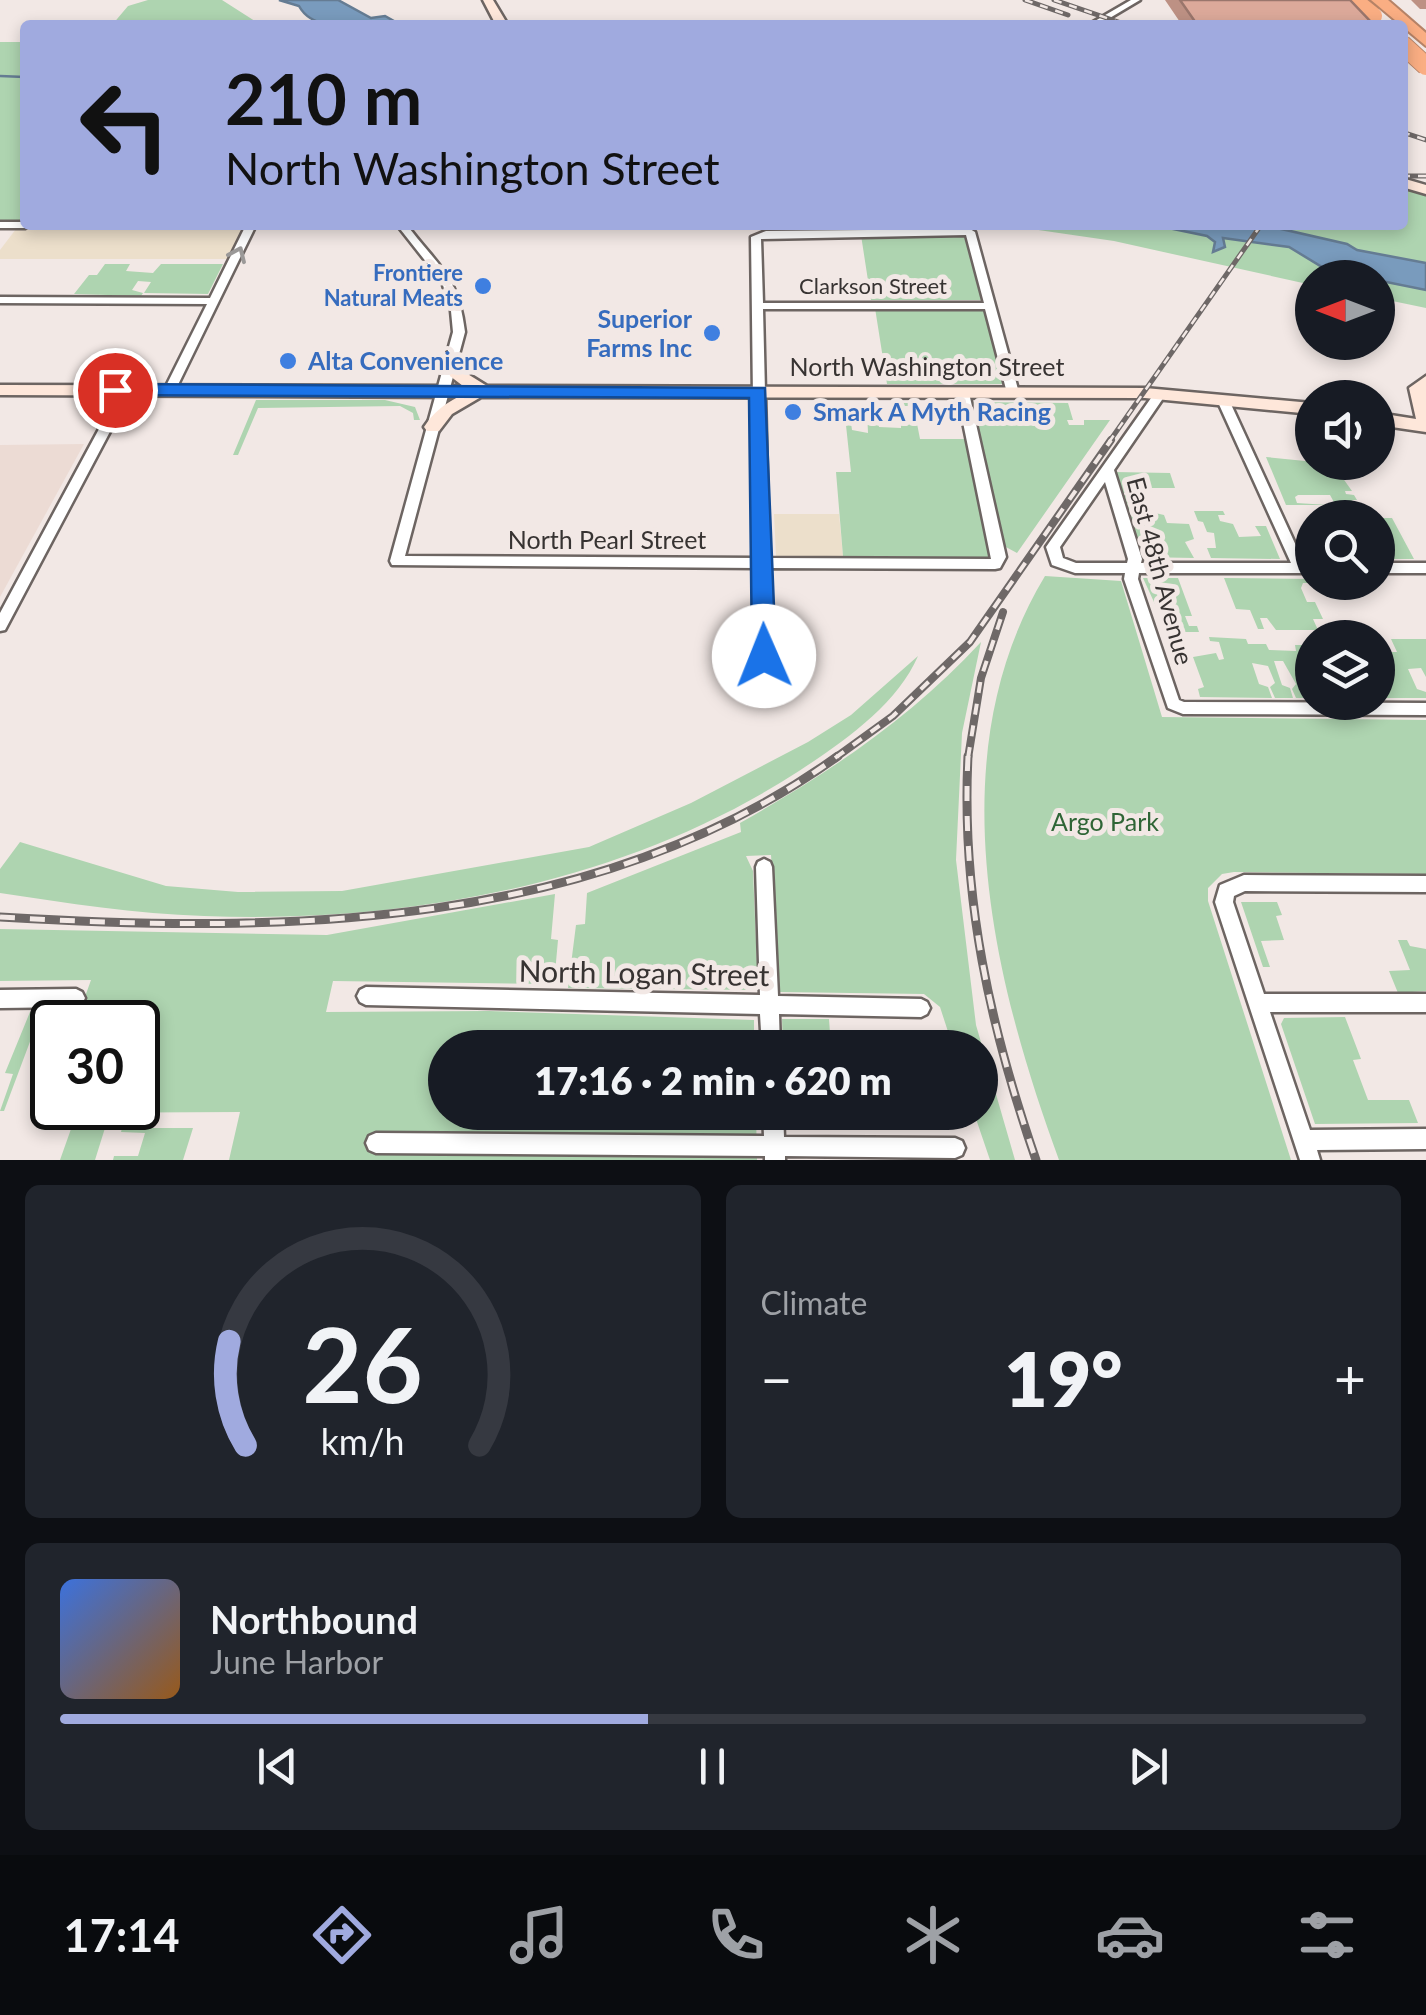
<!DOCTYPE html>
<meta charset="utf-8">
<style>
body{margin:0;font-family:Lato,sans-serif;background:#20242c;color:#f1f3f6;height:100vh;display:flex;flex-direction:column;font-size:38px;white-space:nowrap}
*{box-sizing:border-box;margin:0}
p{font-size:32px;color:#9ea1a6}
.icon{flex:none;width:55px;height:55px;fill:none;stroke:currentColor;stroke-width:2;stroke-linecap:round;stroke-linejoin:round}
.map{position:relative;height:1160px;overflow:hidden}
.panel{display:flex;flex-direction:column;gap:25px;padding:25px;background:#0d0f14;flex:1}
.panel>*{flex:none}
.top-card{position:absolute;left:20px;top:20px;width:1388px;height:210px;border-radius:10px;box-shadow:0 5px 15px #0003;background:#a0aadf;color:#111;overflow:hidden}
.needle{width:65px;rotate:270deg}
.buttons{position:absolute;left:1295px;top:260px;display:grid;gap:20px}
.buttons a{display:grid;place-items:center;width:100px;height:100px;border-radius:50%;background:#171b24;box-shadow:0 5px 15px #0003;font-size:50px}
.speed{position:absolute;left:30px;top:1000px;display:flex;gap:20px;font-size:50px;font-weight:700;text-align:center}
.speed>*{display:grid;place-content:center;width:130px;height:130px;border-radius:50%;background:#171b24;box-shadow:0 5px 15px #0003;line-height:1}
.speed .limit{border:5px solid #111;border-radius:15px;background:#fff;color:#111}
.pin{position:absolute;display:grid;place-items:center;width:85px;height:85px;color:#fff;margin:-42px;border:5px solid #fff;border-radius:50%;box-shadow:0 2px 10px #0007}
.me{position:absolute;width:110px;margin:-55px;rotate:359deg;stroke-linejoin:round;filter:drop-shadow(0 0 8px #0008)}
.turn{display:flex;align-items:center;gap:35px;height:210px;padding:0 40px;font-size:45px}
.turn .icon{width:130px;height:130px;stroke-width:2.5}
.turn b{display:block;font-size:70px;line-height:85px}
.big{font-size:75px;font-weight:800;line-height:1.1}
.panel .widget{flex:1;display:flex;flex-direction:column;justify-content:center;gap:15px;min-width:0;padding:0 35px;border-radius:15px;background:#20242c}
.panel .dial{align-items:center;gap:0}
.dial svg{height:260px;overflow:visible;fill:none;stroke:#363941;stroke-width:7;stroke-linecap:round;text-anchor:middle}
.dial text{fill:#f1f3f6;stroke:none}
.song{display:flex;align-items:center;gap:30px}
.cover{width:120px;height:120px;border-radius:15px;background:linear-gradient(135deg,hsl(220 70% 55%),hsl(30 70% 35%))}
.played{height:10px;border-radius:5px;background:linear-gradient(90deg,#a0aadf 45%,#363941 45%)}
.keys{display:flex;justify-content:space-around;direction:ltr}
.heat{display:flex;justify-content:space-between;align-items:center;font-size:55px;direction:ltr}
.panel .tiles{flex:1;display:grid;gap:25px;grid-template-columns:1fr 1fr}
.widget:last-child{grid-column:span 2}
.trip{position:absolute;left:428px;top:1030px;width:570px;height:100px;border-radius:50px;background:#171b24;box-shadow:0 5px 15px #0003;font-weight:800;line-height:100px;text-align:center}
.dock{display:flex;height:160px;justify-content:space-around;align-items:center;background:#090b0e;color:#9ea1a6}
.dock .icon{width:70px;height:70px}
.dock .active{color:#a0aadf}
.dock b{font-size:45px;color:#f1f3f6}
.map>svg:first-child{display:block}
.built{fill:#ecdbd4}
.industrial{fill:#ecdfcb}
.green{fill:#aed4b0}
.water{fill:#799bbd;stroke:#657c93;stroke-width:2.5}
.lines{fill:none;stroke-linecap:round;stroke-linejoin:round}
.stream{stroke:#657c93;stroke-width:2.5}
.street-casing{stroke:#6d6562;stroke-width:5}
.secondary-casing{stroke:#6d6562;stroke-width:5}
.highway-casing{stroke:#b68367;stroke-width:4}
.street{fill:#fff;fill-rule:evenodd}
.secondary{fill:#fee7da;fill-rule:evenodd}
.highway{fill:#faae83;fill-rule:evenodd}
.rail-far2-casing{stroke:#6e6867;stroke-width:5}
.rail-far1-casing{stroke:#6e6867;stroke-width:8}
.rail-casing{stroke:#6e6867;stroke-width:9}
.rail-far2{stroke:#f2e8e5;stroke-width:2.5;stroke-dasharray:8;stroke-linecap:butt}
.rail-far1{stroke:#f2e8e5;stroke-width:4;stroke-dasharray:11;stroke-linecap:butt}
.rail{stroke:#f2e8e5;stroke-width:5;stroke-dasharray:15;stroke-linecap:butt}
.highway-bridge-casing{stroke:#b68367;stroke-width:20;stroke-linecap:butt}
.highway-bridge{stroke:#faae83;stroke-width:18}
.wall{fill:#bd9184}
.building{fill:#dca99a;stroke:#9a766c;stroke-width:2.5}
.oneway{stroke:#9b9998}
.route{fill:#1a73e8;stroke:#114b97;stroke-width:2.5}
.shop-dot{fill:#3f7fe0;stroke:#f2e8e5;stroke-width:4}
.labels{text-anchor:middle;stroke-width:10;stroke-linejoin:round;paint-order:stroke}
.far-shop-label{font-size:22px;font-weight:bold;fill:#366cbe;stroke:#f2e8e5;text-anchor:end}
.far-street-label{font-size:22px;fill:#373332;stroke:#f2e8e5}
.shop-label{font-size:25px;font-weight:bold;fill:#366cbe;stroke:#f2e8e5;text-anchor:start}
.street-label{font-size:25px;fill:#373332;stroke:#f2e8e5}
.park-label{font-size:25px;fill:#2f6536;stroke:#f2e8e5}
.near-street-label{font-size:30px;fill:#373332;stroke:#f2e8e5}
</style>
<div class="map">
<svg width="1426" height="1160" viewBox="0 0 1426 1160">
<rect width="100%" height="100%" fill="#f2e8e5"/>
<path class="built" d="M 84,444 L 0,597 L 0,445 Z"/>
<path class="industrial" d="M 16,229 L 243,230 L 228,259 L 0,259 L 0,250 Z
M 774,514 L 839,514 L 843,556 L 776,556 Z"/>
<path class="green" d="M 148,0 L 222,0 L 261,25 L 112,25 L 128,6 Z
M 0,42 L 25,42 L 25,225 L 309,225 L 0,226 Z
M 1403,185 L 1426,193 L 1426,263 L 1357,250 L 1347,244 L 1267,226 L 1402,225 Z
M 1004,225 C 1043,225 1191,219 1215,242 L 1214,252 L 1223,238 L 1290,247 L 1327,270 L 1363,277 L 1312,278 L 1312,285 L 1114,241 Z
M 861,235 L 964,235 L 982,300 L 871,300 Z
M 105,264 L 130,264 L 126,271 L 153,273 L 161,264 L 223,264 L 208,294 L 144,293 L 151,282 L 138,281 L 132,290 L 143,293 L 141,296 L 74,294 L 89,275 L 97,275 Z
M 1378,280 L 1426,290 L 1426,308 L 1378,298 Z
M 875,308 L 984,309 L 1004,384 L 887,384 Z
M 256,400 L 385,400 L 415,407 L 420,420 L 414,420 L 413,413 L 400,406 L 258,408 L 238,455 L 233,455 Z
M 970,402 L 1068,403 L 1073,420 L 1067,420 L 1069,425 L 1084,425 L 1084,420 L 1110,420 L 1017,553 L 1004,546 Z
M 901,403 L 913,403 L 920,439 L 968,439 L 994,558 L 843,556 L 836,472 L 851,472 L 845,416 L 850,416 L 852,430 L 868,433 L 867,410 L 876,410 L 879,427 L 901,428 L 901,423 L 914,423 L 913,406 L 901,406 Z
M 1266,457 L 1355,466 L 1337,470 L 1352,491 L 1345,491 L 1346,494 L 1354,495 L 1357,500 L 1352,500 L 1354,504 L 1335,504 L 1330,495 L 1298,495 L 1295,497 L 1297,503 L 1328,505 L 1286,505 Z
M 1115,472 L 1170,473 L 1175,488 L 1131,488 L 1132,493 L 1121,493 Z
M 1122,495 L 1133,495 L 1137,509 L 1164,515 L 1167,523 L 1189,524 L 1194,539 L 1185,542 L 1194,558 L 1142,557 Z
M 1194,511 L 1223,511 L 1225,515 L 1218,515 L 1220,521 L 1233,524 L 1239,537 L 1261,536 L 1255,526 L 1266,526 L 1280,559 L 1211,558 L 1207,548 L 1216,548 L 1214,533 L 1207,532 L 1203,522 L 1198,521 Z
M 1378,518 L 1392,518 L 1414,559 L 1389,559 L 1378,538 Z
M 1045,576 L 1121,581 L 1162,717 L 1426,720 L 1426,874 L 1234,872 L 1222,874 L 1208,888 L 1208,901 L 1291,1160 L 1059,1160 C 992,978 938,753 1045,576 Z
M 1143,578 L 1178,578 L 1192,616 L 1185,616 L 1189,626 L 1197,626 L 1199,632 L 1164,632 L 1160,620 L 1177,620 L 1175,613 L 1159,613 Z
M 1224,578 L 1312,579 L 1316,583 L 1303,583 L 1301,588 L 1307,602 L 1315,602 L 1323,619 L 1313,619 L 1318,630 L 1276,630 L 1267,618 L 1260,618 L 1264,629 L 1258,629 L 1250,610 L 1236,609 Z
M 1209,637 L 1246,639 L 1248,644 L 1266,644 L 1269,650 L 1296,651 L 1295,645 L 1305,645 L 1311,660 L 1307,661 L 1312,678 L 1312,698 L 1296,698 L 1292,689 L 1296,684 L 1283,661 L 1274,661 L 1282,685 L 1290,688 L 1293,698 L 1275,698 L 1270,687 L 1275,683 L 1268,666 L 1252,663 L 1259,684 L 1268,687 L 1272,698 L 1200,697 L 1198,689 L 1204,687 L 1193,657 L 1216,653 L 1219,660 L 1224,659 L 1219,642 L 1210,641 Z
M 1391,639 L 1426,639 L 1426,677 L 1421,668 L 1408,669 L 1417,689 L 1426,692 L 1426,698 L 1378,698 L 1378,685 L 1385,685 L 1378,672 L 1378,644 L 1382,652 L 1397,652 Z
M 981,642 L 962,733 L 956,860 L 976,1025 L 1015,1160 L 990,1160 L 974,1113 L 980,1112 L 980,1048 L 953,1047 L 940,1007 L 924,994 L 780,992 L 771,855 L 746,856 L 753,871 L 758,990 L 568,988 L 576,925 L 585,924 L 587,893 L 741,832 L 740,823 C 830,772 911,718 981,642 Z
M 918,656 C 897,705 843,742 799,771 C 627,883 408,924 204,916 C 136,914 67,903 0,893 L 0,869 L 20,842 L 166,886 L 238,892 L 342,891 L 589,847 L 691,803 L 808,742 L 851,715 Z
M 555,894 L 551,939 L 558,940 L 554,984 L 333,981 L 326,1012 L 489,1011 L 754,1020 L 754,1047 L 445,1048 L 445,1112 L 756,1113 L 757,1160 L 229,1160 L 240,1112 L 43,1113 L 52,1086 L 52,1108 L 138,1108 L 138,1022 L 76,1022 L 91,980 L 0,981 L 0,929 L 327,935 Z
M 1241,902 L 1277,902 L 1282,915 L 1276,916 L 1284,940 L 1261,941 L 1270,967 L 1263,967 Z
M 1398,940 L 1407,940 L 1410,946 L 1426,949 L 1426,991 L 1398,993 L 1389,971 L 1410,970 Z
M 30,1012 L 55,1015 L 46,1030 L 34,1031 L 4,1111 L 0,1111 L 13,1074 L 5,1073 Z
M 1345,1017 L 1361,1059 L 1353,1060 L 1368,1100 L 1409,1100 L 1418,1123 L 1315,1124 L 1281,1024 L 1284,1018 Z
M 782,1019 L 829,1019 L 831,1047 L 783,1047 Z
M 105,1128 L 95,1160 L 60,1160 L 71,1129 Z
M 122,1128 L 193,1128 L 183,1160 L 113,1160 L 114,1156 L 138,1156 L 145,1133 L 121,1132 Z"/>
<path class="water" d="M 279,0 L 338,0 L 371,18 L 385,16 L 394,21 L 388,25 C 359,25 314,34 299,6 Z
M 1154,225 L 1264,225 L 1347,244 L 1357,250 L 1426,263 L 1426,290 L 1327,270 L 1289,247 L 1223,238 L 1225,247 L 1213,252 L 1215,242 L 1207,236 Z"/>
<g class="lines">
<path class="stream" d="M 0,76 L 25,77"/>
<defs>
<path id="street" d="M 1131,0 L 1140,0 L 1098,25 L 1088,25 Z
M 0,222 L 25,222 L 25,225 L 30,225 L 25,228 L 0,228 Z
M 246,225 L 256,225 L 174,393 L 170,394 L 164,390 L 207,304 L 0,303 L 0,297 L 210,298 Z
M 397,225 L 407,225 C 439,268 458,274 465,332 L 405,556 L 755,558 L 751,237 L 766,231 L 970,229 L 975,232 L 1019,393 L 1017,396 L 1009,396 L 1007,393 L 985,309 L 763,309 L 769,558 L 991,559 L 957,393 L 963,389 L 969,393 L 1006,557 L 1000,568 L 995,569 L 769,568 L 771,656 L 769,660 L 759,660 L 757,656 L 756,568 L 392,565 L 390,561 L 453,332 L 451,311 L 442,282 ZM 966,235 L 984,303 L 763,303 L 761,239 Z
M 126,386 L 132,390 L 5,630 L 0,631 L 0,613 L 120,390 Z
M 1160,390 L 1166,394 L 1114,470 L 1142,559 L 1141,563 L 1291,563 L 1217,400 L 1223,396 L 1229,400 L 1304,563 L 1312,563 L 1312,573 L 1139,573 L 1138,579 L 1179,700 L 1184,702 L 1426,703 L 1426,715 L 1183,714 L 1168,708 L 1124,579 L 1125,573 L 1075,573 L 1052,565 L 1046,547 L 1156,391 ZM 1105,482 L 1128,559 L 1127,563 L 1076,563 L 1063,558 L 1060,547 Z
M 1378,563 L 1426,563 L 1426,573 L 1378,573 Z
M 764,859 L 770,862 L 772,867 L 778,996 L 921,999 L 927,1002 L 930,1008 L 927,1014 L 921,1017 L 779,1014 L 780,1048 L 762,1048 L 760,1014 L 366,1005 L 360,1002 L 357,996 L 360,990 L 366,987 L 760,995 L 756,867 L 758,862 Z
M 1244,875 L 1426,876 L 1426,892 L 1245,891 L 1234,896 L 1233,902 L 1264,994 L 1426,994 L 1426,1012 L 1270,1012 L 1310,1130 L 1426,1129 L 1426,1149 L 1317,1150 L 1320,1160 L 1300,1160 L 1215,902 L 1220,885 Z
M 76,989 L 82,992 L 85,998 L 82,1004 L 76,1007 L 0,1008 L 0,990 Z
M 763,1112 L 783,1112 L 784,1137 L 955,1138 L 962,1141 L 965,1148 L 962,1155 L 955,1158 L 785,1156 L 785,1160 L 765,1160 L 765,1156 L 376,1153 L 369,1150 L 366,1143 L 369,1136 L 376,1133 L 764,1136 Z"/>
<path id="secondary" d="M 483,0 L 493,0 L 508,25 L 496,25 Z
M 1402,178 L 1426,185 L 1426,194 L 1402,187 Z
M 452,351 L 460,356 L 466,373 L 487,386 L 1145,388 L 1312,403 L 1312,414 L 1145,398 L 481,397 L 452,414 L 439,431 L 427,431 L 424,427 C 434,412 443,405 458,397 L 0,395 L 0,385 L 463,386 L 450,376 L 444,356 Z
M 1426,376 L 1426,432 L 1378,425 L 1378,413 L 1416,419 L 1409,388 Z"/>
<path id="highway" d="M 1371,0 L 1388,0 L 1426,33 L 1426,46 Z"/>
</defs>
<use href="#street" class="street-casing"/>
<use href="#secondary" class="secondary-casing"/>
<use href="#highway" class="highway-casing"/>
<use href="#street" class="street"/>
<use href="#secondary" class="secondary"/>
<use href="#highway" class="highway"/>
<defs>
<path id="rail-far2" d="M 1025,0 L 1068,15
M 1054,0 L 1127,25
M 1402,132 L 1426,140
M 1402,176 L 1426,176
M 1109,442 L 1261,225"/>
<path id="rail-far1" d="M 835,758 L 893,716 L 970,642 L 1111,440
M 968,758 L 981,678 L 1003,612"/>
<path id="rail" d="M 968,756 C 961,897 990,1027 1036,1160
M 0,917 C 285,934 596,930 838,756"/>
</defs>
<use href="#rail-far2" class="rail-far2-casing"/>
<use href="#rail-far1" class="rail-far1-casing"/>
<use href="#rail" class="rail-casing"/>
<use href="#rail-far2" class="rail-far2"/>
<use href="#rail-far1" class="rail-far1"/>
<use href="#rail" class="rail"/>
<defs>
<path id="highway-bridge" d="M 1353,0 L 1373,16
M 1402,44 L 1426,66"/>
</defs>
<use href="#highway-bridge" class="highway-bridge-casing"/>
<use href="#highway-bridge" class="highway-bridge"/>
</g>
<path class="wall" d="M 1165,0 L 1350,0 L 1370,21 L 1368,25 L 1182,25 Z
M 1411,0 L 1426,0 L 1426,9 L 1420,9 Z"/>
<path class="building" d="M 1180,0 L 1350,0 L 1370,21 L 1365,25 L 1224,25 L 1220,23 L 1196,23 Z"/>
<defs><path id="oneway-chevron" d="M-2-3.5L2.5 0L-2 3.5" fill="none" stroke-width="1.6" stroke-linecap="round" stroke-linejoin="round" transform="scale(2.5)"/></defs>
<use class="oneway" href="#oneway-chevron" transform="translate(238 254) rotate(-66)"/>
<path class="route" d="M 115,384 L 765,388 L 776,656 L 772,662 L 755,662 L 752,656 L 749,398 L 108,395 L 105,390 Z"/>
<g class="shop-dot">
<circle cx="483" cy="286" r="10"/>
<circle cx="712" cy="333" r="10"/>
<circle cx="288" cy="361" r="10"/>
<circle cx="793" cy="412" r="10"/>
</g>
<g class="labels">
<g class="far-shop-label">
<text x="463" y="281">Frontiere<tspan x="463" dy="25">Natural Meats</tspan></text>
</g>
<g class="far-street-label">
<text x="873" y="294">Clarkson Street</text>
</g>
<g class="shop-label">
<text x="692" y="328" text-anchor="end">Superior<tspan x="692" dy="29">Farms Inc</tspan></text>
<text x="308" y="370">Alta Convenience</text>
<text x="813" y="421">Smark A Myth Racing</text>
</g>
<g class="street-label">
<text x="927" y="376">North Washington Street</text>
<text x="607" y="549">North Pearl Street</text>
<text transform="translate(1160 571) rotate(75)" y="9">East 48th Avenue</text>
</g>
<g class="park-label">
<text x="1105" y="831">Argo Park</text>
</g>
<g class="near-street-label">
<text transform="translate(644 974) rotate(1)" y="10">North Logan Street</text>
</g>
</g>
</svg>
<div class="buttons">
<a><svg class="needle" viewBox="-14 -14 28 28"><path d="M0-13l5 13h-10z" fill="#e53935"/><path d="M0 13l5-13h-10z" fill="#9ea1a6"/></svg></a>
<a><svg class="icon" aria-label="sound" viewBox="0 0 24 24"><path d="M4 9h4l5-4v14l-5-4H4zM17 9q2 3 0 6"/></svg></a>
<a><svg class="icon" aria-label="search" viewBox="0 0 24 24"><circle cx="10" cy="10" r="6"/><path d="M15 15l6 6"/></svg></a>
<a><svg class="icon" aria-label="layers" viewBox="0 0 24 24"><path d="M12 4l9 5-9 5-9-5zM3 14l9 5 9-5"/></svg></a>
</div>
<div class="speed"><div class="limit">30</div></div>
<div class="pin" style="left:115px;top:390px;background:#d93025"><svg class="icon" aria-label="arrive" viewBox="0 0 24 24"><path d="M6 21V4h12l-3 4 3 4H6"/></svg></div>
<svg class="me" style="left:764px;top:656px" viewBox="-20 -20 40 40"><circle r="19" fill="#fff"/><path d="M0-13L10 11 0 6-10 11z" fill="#1a73e8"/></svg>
<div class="trip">17:16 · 2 min · 620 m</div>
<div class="top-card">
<div class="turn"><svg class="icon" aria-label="left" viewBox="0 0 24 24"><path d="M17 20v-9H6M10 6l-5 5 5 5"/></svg><div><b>210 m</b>North Washington Street</div></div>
</div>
</div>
<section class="panel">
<div class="tiles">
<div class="widget dial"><svg viewBox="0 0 100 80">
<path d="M14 69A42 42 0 1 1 86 69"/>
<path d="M14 69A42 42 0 0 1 9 37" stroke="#a0aadf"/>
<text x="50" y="56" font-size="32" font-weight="700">26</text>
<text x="50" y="72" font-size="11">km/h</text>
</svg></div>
<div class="widget"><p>Climate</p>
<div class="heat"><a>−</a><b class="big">19°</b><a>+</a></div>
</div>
<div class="widget">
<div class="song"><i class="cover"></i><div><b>Northbound</b><p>June Harbor</p></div></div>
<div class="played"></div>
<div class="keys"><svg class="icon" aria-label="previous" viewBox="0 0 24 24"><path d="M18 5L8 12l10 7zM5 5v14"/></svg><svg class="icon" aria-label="pause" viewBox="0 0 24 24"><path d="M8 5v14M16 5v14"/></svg><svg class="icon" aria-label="next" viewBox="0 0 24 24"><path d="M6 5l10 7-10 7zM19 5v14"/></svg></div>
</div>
</div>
</section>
<nav class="dock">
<b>17:14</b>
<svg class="icon active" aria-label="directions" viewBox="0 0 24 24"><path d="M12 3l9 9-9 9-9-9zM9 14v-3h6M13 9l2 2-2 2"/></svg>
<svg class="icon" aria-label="music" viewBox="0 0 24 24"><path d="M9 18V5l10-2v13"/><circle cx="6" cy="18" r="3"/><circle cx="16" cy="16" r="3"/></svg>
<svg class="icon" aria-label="phone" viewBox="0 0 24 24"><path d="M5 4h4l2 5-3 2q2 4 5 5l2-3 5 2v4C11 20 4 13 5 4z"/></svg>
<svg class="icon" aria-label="climate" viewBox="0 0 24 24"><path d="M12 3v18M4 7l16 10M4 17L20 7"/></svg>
<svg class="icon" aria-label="car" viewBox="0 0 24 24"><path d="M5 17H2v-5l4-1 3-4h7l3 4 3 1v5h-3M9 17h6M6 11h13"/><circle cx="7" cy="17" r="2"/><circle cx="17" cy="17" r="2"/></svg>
<svg class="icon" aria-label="filters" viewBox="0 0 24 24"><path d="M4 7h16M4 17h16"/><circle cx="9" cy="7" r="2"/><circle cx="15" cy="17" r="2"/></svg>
</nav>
